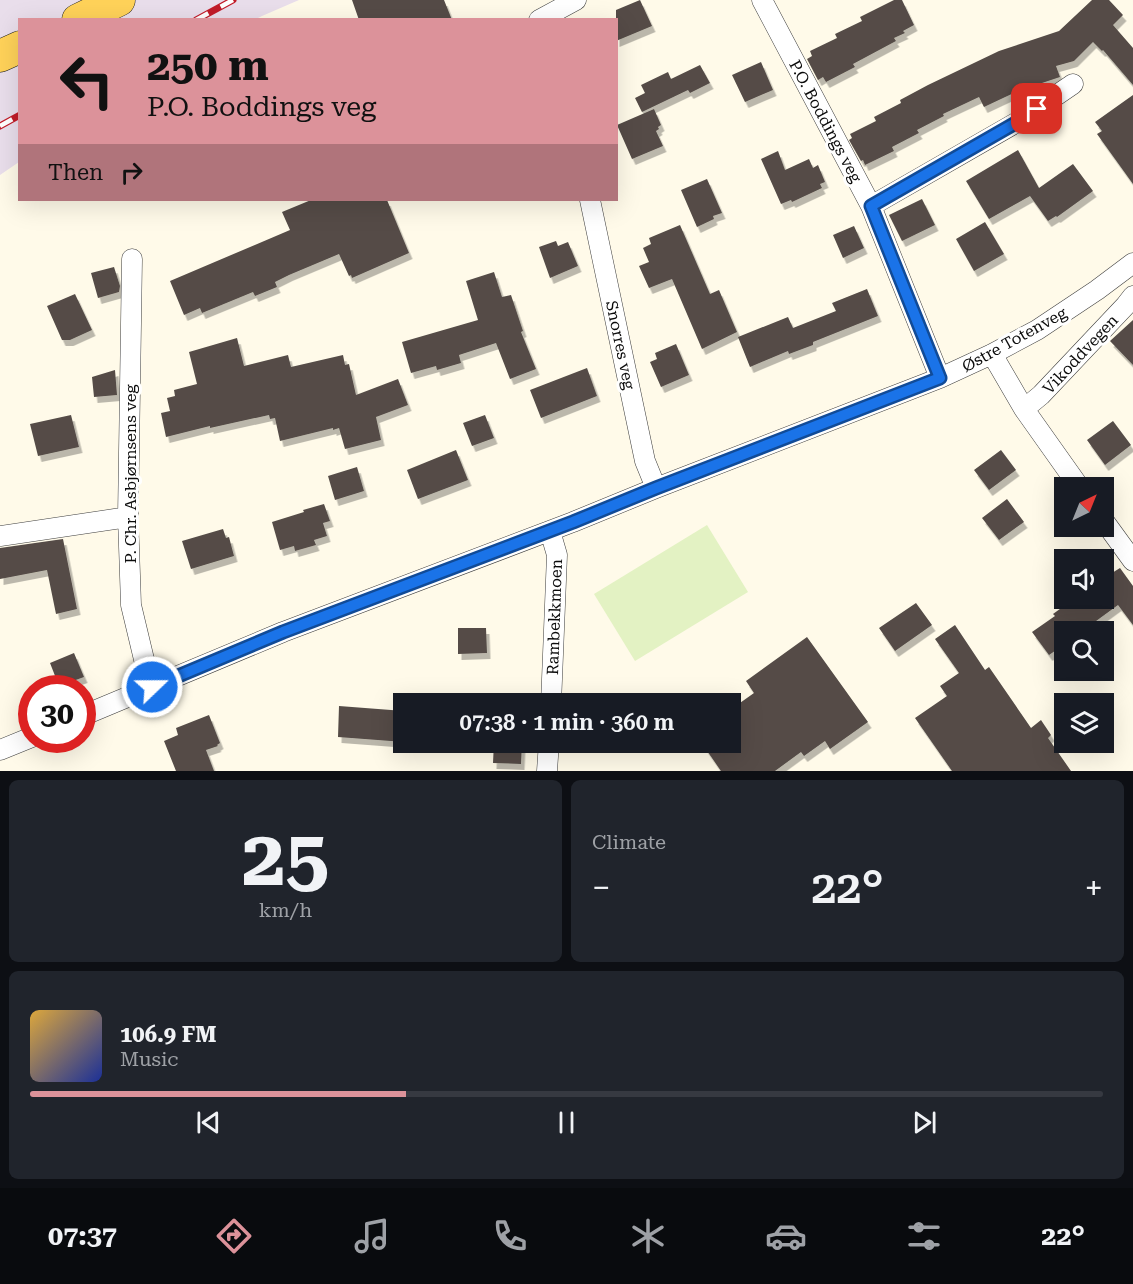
<!DOCTYPE html>
<meta charset="utf-8">
<style>
body{margin:0;font-family:"Roboto Serif",serif;background:#20242c;color:#f1f3f6;height:100vh;display:flex;flex-direction:column;font-size:22px;white-space:nowrap}
*{box-sizing:border-box;margin:0}
p{font-size:20px;color:#9ea1a6}
.icon{flex:none;width:33px;height:33px;fill:none;stroke:currentColor;stroke-width:2;stroke-linecap:round;stroke-linejoin:round}
.map{position:relative;height:771px;overflow:hidden}
.sheet{display:flex;flex-direction:column;gap:9px;padding:9px;background:#0d0f14;flex:1}
.sheet>*{flex:none}
.hud{position:absolute;left:18px;top:18px;width:600px;height:183px;border-radius:0px;box-shadow:0 6px 24px #0002;background:#dc929a;color:#111;overflow:hidden}
.needle{width:39px;rotate:43deg}
.tools{position:absolute;left:1054px;top:477px;display:grid;gap:12px}
.tools a{display:grid;place-items:center;width:60px;height:60px;border-radius:0px;background:#171b24;box-shadow:0 6px 24px #0002;font-size:30px}
.speed{position:absolute;left:18px;top:675px;display:flex;gap:12px;font-size:30px;font-weight:700;text-align:center}
.speed>*{display:grid;place-content:center;width:78px;height:78px;border-radius:50%;background:#171b24;box-shadow:0 6px 24px #0002;line-height:1}
.speed .limit{border:9px solid #d22;background:#fff;color:#111}
.pin{position:absolute;display:grid;place-items:center;width:51px;height:51px;color:#fff;margin:-26px;border-radius:12px;box-shadow:0 3px 9px #0006}
.me{position:absolute;width:66px;margin:-33px;rotate:68deg;stroke-linejoin:round;filter:drop-shadow(0 0 4px #0008)}
.turn{display:flex;align-items:center;gap:21px;height:126px;padding:0 30px;font-size:27px}
.turn .icon{width:78px;height:78px;stroke-width:2.5}
.turn b{display:block;font-size:42px;line-height:51px}
.then{display:flex;align-items:center;height:57px;padding:0 30px;background:#0003;gap:12px;font-size:22px}
.big{font-size:45px;font-weight:600;line-height:1.1}
.sheet .widget{flex:1;display:flex;flex-direction:column;justify-content:center;gap:9px;min-width:0;padding:0 21px;border-radius:9px;background:#20242c}
.sheet .dial{align-items:center;gap:0}
.dial b{font-size:78px;line-height:1}
.song{display:flex;align-items:center;gap:18px}
.cover{width:72px;height:72px;border-radius:9px;background:linear-gradient(135deg,hsl(40 70% 55%),hsl(230 70% 35%))}
.played{height:6px;border-radius:3px;background:linear-gradient(90deg,#dc929a 35%,#363941 35%)}
.keys{display:flex;justify-content:space-around;direction:ltr}
.heat{display:flex;justify-content:space-between;align-items:center;font-size:33px;direction:ltr}
.sheet .tiles{flex:1;display:grid;gap:9px;grid-template-columns:1fr 1fr}
.widget:last-child{grid-column:span 2}
.trip{position:absolute;left:393px;top:693px;width:348px;height:60px;border-radius:0px;background:#171b24;box-shadow:0 6px 24px #0002;font-weight:600;line-height:60px;text-align:center}
.tabs{display:flex;height:96px;justify-content:space-around;align-items:center;background:#090b0e;color:#9ea1a6}
.tabs .icon{width:42px;height:42px}
.tabs .current{color:#dc929a}
.tabs b{font-size:27px;color:#f1f3f6}
.map>svg:first-child{display:block}
.industrial{fill:#e9deeb}
.pitch{fill:#e3f2c3}
.building{fill:#544c47;filter:url(#shadow)}
.lines{fill:none;stroke-linecap:round;stroke-linejoin:round}
.street-casing{stroke:#3e3e3e;stroke-width:21}
.primary-casing{stroke:#1c1c1c;stroke-width:33}
.street{stroke:#fff;stroke-width:20}
.primary{stroke:#ffd259;stroke-width:32}
.rail-casing{stroke:#c21c29;stroke-width:7}
.rail{stroke:#fff;stroke-width:4.5;stroke-dasharray:14;stroke-linecap:butt}
.route-casing{stroke:#114b97;stroke-width:15}
.route{stroke:#1a73e8;stroke-width:10}
.labels{text-anchor:middle;stroke-width:6;stroke-linejoin:round;paint-order:stroke}
.street-label{font-size:16px;fill:#0b0b0b;stroke:#fff}
</style>
<div class="map">
<svg width="1133" height="771" viewBox="0 0 1133 771">
<defs>
<filter id="shadow"><feDropShadow dx="3.5" dy="6" stdDeviation="0" flood-color="#0004"/></filter>
</defs>
<rect width="100%" height="100%" fill="#fffae9"/>
<path class="industrial" d="M 0,0 L 299,0 L 262,16 L 256,19 L 20,20 L 19,162 L 0,175 Z"/>
<path class="pitch" d="M 707,525 L 748,592 L 635,661 L 594,594 Z"/>
<path class="building" d="M 352,0 L 444,0 L 452,20 L 359,20 Z
M 640,0 L 652,26 L 616,41 L 616,10 Z
M 894,0 L 902,0 L 914,25 L 903,31 L 905,33 L 894,38 L 896,41 L 853,64 L 855,67 L 826,82 L 823,77 L 818,80 L 807,59 L 812,56 L 810,51 L 837,38 L 835,34 L 862,21 L 860,17 Z
M 1092,0 L 1109,0 L 1123,15 L 1113,25 L 1133,48 L 1133,85 L 1103,50 L 1102,51 L 1093,42 L 1074,61 L 1056,66 L 1060,77 L 1036,85 L 1035,83 L 984,107 L 979,97 L 943,114 L 944,116 L 917,130 L 919,133 L 892,147 L 894,151 L 865,165 L 863,160 L 861,161 L 849,140 L 852,138 L 850,134 L 876,121 L 874,117 L 901,103 L 900,100 L 928,85 L 999,51 L 1059,31 Z
M 761,62 L 773,90 L 745,102 L 732,75 Z
M 700,65 L 710,83 L 690,93 L 688,90 L 642,112 L 635,98 L 645,93 L 641,85 L 668,72 L 671,79 Z
M 1133,95 L 1133,184 L 1097,134 L 1102,131 L 1095,122 Z
M 654,109 L 661,125 L 658,127 L 659,129 L 656,131 L 663,146 L 632,159 L 617,125 Z
M 1018,150 L 1039,188 L 1073,164 L 1093,191 L 1057,217 L 1056,216 L 1048,221 L 1030,196 L 989,219 L 966,181 Z
M 778,151 L 785,170 L 809,159 L 813,168 L 818,165 L 825,182 L 820,184 L 822,188 L 792,202 L 791,200 L 781,204 L 761,159 Z
M 707,179 L 722,213 L 713,216 L 714,219 L 697,227 L 681,190 Z
M 922,199 L 935,225 L 902,241 L 889,215 Z
M 311,200 L 387,200 L 409,253 L 352,278 L 351,275 L 349,276 L 339,254 L 289,275 L 275,282 L 277,287 L 255,296 L 253,292 L 202,313 L 200,308 L 184,315 L 170,281 L 290,230 L 282,212 Z
M 985,222 L 1004,254 L 974,271 L 956,239 Z
M 680,225 L 710,294 L 719,290 L 737,332 L 702,349 L 672,279 L 649,288 L 639,266 L 649,262 L 643,248 L 651,244 L 649,238 Z
M 854,226 L 864,248 L 843,258 L 833,235 Z
M 556,241 L 558,246 L 568,242 L 578,266 L 550,278 L 539,247 Z
M 114,267 L 120,286 L 119,292 L 98,298 L 91,273 Z
M 494,272 L 502,297 L 511,295 L 523,331 L 521,332 L 536,369 L 510,379 L 496,343 L 459,355 L 461,363 L 437,370 L 436,366 L 411,373 L 402,342 L 478,320 L 466,281 Z
M 867,289 L 878,316 L 813,342 L 813,345 L 789,354 L 788,351 L 750,367 L 738,337 L 788,317 L 793,328 L 836,311 L 832,303 Z
M 75,294 L 92,330 L 70,340 L 62,340 L 47,306 Z
M 1133,320 L 1133,365 L 1110,341 Z
M 237,338 L 244,366 L 288,355 L 291,367 L 343,355 L 345,365 L 349,364 L 356,395 L 398,379 L 408,405 L 376,417 L 381,440 L 345,449 L 339,428 L 333,430 L 333,428 L 280,441 L 275,418 L 270,419 L 269,415 L 210,428 L 210,426 L 166,437 L 161,413 L 170,411 L 167,398 L 175,396 L 174,390 L 197,384 L 189,352 Z
M 676,344 L 689,375 L 661,387 L 650,362 L 657,359 L 655,353 Z
M 587,368 L 597,396 L 541,418 L 530,390 Z
M 115,370 L 117,395 L 94,397 L 92,377 Z
M 71,415 L 79,447 L 38,456 L 30,424 Z
M 485,415 L 494,438 L 472,446 L 463,423 Z
M 1113,421 L 1131,445 L 1105,465 L 1087,440 Z
M 456,450 L 468,480 L 418,499 L 407,470 Z
M 1001,450 L 1016,470 L 989,490 L 974,470 Z
M 357,467 L 364,491 L 335,500 L 328,476 Z
M 1007,499 L 1024,522 L 999,540 L 982,518 Z
M 324,504 L 330,521 L 323,523 L 327,536 L 314,540 L 316,545 L 295,551 L 294,546 L 280,550 L 272,522 L 304,512 L 303,510 Z
M 223,529 L 226,538 L 229,537 L 234,556 L 191,569 L 182,541 Z
M 63,539 L 77,609 L 56,614 L 47,570 L 0,579 L 0,548 Z
M 1120,568 L 1133,586 L 1133,625 L 1118,605 L 1081,632 L 1065,632 L 1065,644 L 1049,655 L 1032,632 L 1055,616 L 1053,614 L 1075,598 L 1104,598 L 1104,578 Z
M 916,603 L 932,625 L 895,651 L 879,628 Z
M 955,625 L 985,670 L 989,667 L 1031,728 L 1041,720 L 1051,735 L 1048,738 L 1071,771 L 952,771 L 915,718 L 947,696 L 940,686 L 959,673 L 935,639 Z
M 458,628 L 486,628 L 487,653 L 458,654 Z
M 807,637 L 868,722 L 830,749 L 825,741 L 804,756 L 801,752 L 775,771 L 721,771 L 701,742 L 730,742 L 730,710 L 754,693 L 746,681 Z
M 74,653 L 84,677 L 59,686 L 50,663 Z
M 339,706 L 404,711 L 404,742 L 338,737 Z
M 209,715 L 220,743 L 217,745 L 218,746 L 206,750 L 214,771 L 176,771 L 164,741 L 178,735 L 176,728 Z
M 494,742 L 522,742 L 521,764 L 493,763 Z"/>
<g class="lines">
<defs>
<path id="street" d="M 762,0 L 871,206 L 940,378
M 539,20 L 576,0
M 590,200 L 645,461 L 656,488
M 871,206 L 1019,121 L 1073,84
M 132,259 L 128,517 L 131,605 L 147,672 L 152,687
M 992,354 L 1024,409 L 1041,395 L 1126,305 L 1133,296
M 1024,409 L 1080,488
M 1104,521 L 1133,561
M 550,531 L 557,555 L 551,704
M 0,536 L 128,517
M 82,716 L 283,632 L 573,522 L 656,488 L 940,378 L 992,354 L 1037,330 L 1097,290 L 1133,263
M 0,750 L 32,737
M 547,771 L 549,742"/>
<path id="primary" d="M 78,20 L 119,0
M 0,56 L 20,47"/>
</defs>
<use href="#street" class="street-casing"/>
<use href="#primary" class="primary-casing"/>
<use href="#street" class="street"/>
<use href="#primary" class="primary"/>
<defs>
<path id="rail" d="M 196,20 L 233,0
M 0,126 L 20,115"/>
</defs>
<use href="#rail" class="rail-casing"/>
<use href="#rail" class="rail"/>
</g>
<g class="lines">
<defs>
<path id="route" d="M 152,687 L 283,632 L 573,522 L 656,488 L 940,378 L 871,206 L 1019,121 L 1037,109"/>
</defs>
<use href="#route" class="route-casing"/>
<use href="#route" class="route"/>
</g>
<g class="labels">
<g class="street-label">
<text transform="translate(826 121) rotate(62)" y="6">P.O. Boddings veg</text>
<text transform="translate(1014 339) rotate(-29)" y="6">Østre Totenveg</text>
<text transform="translate(621 345) rotate(78)" y="6">Snorres veg</text>
<text transform="translate(1080 354) rotate(-47)" y="6">Vikoddvegen</text>
<text transform="translate(130 474) rotate(-90)" y="6">P. Chr. Asbjørnsens veg</text>
<text transform="translate(554 617) rotate(-88)" y="6">Rambekkmoen</text>
</g>
</g>
</svg>
<div class="tools">
<a><svg class="needle" viewBox="-14 -14 28 28"><path d="M0-13l5 13h-10z" fill="#e53935"/><path d="M0 13l5-13h-10z" fill="#9ea1a6"/></svg></a>
<a><svg class="icon" aria-label="sound" viewBox="0 0 24 24"><path d="M4 9h4l5-4v14l-5-4H4zM17 9q2 3 0 6"/></svg></a>
<a><svg class="icon" aria-label="search" viewBox="0 0 24 24"><circle cx="10" cy="10" r="6"/><path d="M15 15l6 6"/></svg></a>
<a><svg class="icon" aria-label="layers" viewBox="0 0 24 24"><path d="M12 4l9 5-9 5-9-5zM3 14l9 5 9-5"/></svg></a>
</div>
<div class="speed"><div class="limit">30</div></div>
<div class="pin" style="left:1037px;top:109px;background:#d93025"><svg class="icon" aria-label="arrive" viewBox="0 0 24 24"><path d="M6 21V4h12l-3 4 3 4H6"/></svg></div>
<svg class="me" style="left:152px;top:687px" viewBox="-20 -20 40 40"><circle r="17" fill="#1a73e8" stroke="#fff" stroke-width="3"/><path d="M0-11L8 9 0 5-8 9z" fill="#fff"/></svg>
<div class="trip">07:38 · 1 min · 360 m</div>
<div class="hud">
<div class="turn"><svg class="icon" aria-label="left" viewBox="0 0 24 24"><path d="M17 20v-9H6M10 6l-5 5 5 5"/></svg><div><b>250 m</b>P.O. Boddings veg</div></div>
<div class="then">Then<svg class="icon" aria-label="right" viewBox="0 0 24 24"><path d="M7 20v-9h11M14 6l5 5-5 5"/></svg></div>
</div>
</div>
<section class="sheet">
<div class="tiles">
<div class="widget dial"><b>25</b><p>km/h</p></div>
<div class="widget"><p>Climate</p>
<div class="heat"><a>−</a><b class="big">22°</b><a>+</a></div>
</div>
<div class="widget">
<div class="song"><i class="cover"></i><div><b>106.9 FM</b><p>Music</p></div></div>
<div class="played"></div>
<div class="keys"><svg class="icon" aria-label="previous" viewBox="0 0 24 24"><path d="M18 5L8 12l10 7zM5 5v14"/></svg><svg class="icon" aria-label="pause" viewBox="0 0 24 24"><path d="M8 5v14M16 5v14"/></svg><svg class="icon" aria-label="next" viewBox="0 0 24 24"><path d="M6 5l10 7-10 7zM19 5v14"/></svg></div>
</div>
</div>
</section>
<nav class="tabs">
<b>07:37</b>
<svg class="icon current" aria-label="directions" viewBox="0 0 24 24"><path d="M12 3l9 9-9 9-9-9zM9 14v-3h6M13 9l2 2-2 2"/></svg>
<svg class="icon" aria-label="music" viewBox="0 0 24 24"><path d="M9 18V5l10-2v13"/><circle cx="6" cy="18" r="3"/><circle cx="16" cy="16" r="3"/></svg>
<svg class="icon" aria-label="phone" viewBox="0 0 24 24"><path d="M5 4h4l2 5-3 2q2 4 5 5l2-3 5 2v4C11 20 4 13 5 4z"/></svg>
<svg class="icon" aria-label="climate" viewBox="0 0 24 24"><path d="M12 3v18M4 7l16 10M4 17L20 7"/></svg>
<svg class="icon" aria-label="car" viewBox="0 0 24 24"><path d="M5 17H2v-5l4-1 3-4h7l3 4 3 1v5h-3M9 17h6M6 11h13"/><circle cx="7" cy="17" r="2"/><circle cx="17" cy="17" r="2"/></svg>
<svg class="icon" aria-label="filters" viewBox="0 0 24 24"><path d="M4 7h16M4 17h16"/><circle cx="9" cy="7" r="2"/><circle cx="15" cy="17" r="2"/></svg>
<b>22°</b>
</nav>
